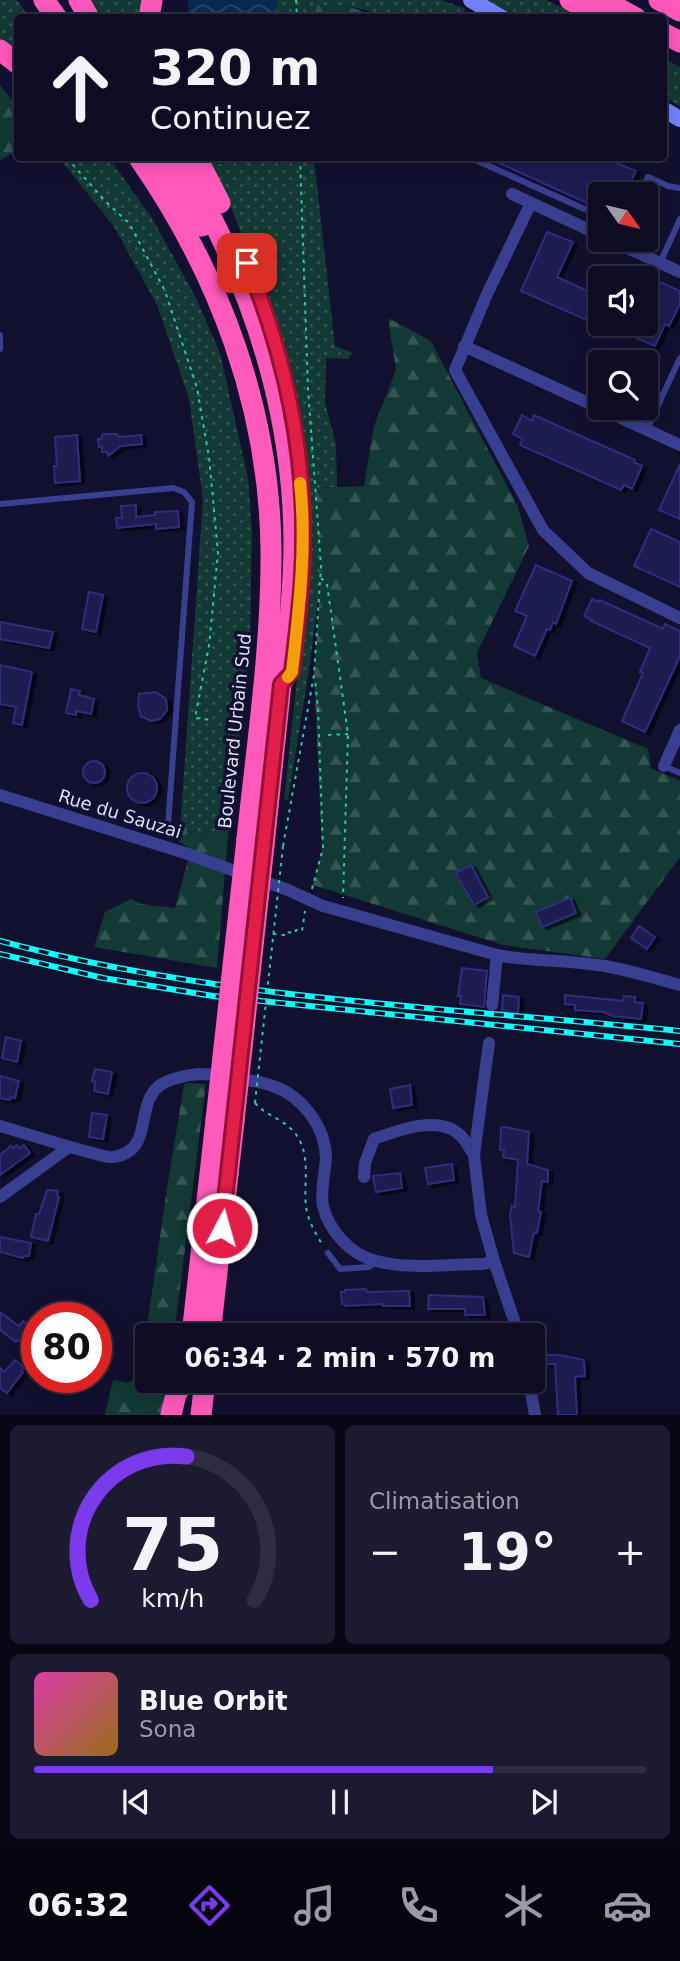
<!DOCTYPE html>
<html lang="fr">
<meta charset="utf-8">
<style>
body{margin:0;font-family:"DejaVu Sans",sans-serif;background:#1c1a30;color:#f1f3f6;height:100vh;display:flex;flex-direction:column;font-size:26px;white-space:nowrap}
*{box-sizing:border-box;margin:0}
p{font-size:23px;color:#9b9ba6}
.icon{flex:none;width:38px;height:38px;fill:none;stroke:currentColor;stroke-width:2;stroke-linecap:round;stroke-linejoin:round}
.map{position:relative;height:1415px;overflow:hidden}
.panel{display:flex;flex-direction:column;gap:10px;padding:10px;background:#080713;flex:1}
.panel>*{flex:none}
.guide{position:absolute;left:14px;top:14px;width:653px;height:147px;border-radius:7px;box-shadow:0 4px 18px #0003,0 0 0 2px #2e2c41;background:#0e0c23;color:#f1f3f6;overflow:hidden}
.needle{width:46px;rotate:124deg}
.fabs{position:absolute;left:588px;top:182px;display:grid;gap:14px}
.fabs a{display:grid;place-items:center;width:70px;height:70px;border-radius:7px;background:#0e0c23;box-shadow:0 4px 18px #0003,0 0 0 2px #2e2c41;font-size:35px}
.speed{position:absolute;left:21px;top:1302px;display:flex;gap:14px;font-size:35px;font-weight:700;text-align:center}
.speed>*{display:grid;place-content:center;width:91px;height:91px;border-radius:50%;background:#0e0c23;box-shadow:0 4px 18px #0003,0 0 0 2px #2e2c41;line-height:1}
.speed .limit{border:10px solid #d22;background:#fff;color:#111}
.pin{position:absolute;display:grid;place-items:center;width:60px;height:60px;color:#fff;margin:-30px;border-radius:14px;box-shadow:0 4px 10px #0006}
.me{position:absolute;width:77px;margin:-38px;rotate:6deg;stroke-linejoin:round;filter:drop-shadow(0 0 5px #0008)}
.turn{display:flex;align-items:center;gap:24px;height:147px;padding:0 21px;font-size:32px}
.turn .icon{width:91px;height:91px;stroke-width:2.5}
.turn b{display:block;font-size:49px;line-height:60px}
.big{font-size:52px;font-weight:700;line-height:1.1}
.panel .card{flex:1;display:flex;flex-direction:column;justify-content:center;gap:10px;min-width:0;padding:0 24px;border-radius:10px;background:#1c1a30}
.panel .dial{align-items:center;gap:0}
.dial svg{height:182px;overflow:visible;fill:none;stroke:#2e2c41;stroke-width:7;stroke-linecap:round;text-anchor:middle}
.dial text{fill:#f1f3f6;stroke:none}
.song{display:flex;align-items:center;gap:21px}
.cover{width:84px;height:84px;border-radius:10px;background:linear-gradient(135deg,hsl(320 70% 55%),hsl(40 70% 35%))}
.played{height:7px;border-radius:4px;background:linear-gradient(90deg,#7c3aed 75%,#2e2c41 75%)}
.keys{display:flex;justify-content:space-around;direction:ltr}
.heat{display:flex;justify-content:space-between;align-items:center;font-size:38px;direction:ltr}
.panel .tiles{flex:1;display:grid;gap:10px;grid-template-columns:1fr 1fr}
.card:last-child{grid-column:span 2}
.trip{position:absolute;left:135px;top:1323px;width:410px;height:70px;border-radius:7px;background:#0e0c23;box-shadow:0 4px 18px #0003,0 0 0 2px #2e2c41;font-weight:700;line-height:70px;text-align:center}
.tabs{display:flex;height:112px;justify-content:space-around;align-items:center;background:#06050e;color:#9b9ba6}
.tabs .icon{width:49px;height:49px}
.tabs .current{color:#7c3aed}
.tabs b{font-size:32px;color:#f1f3f6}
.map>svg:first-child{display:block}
.grass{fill:url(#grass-dots)}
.forest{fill:url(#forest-firs)}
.water{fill:url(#water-waves)}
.building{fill:#1f1a51;stroke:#322b7f;stroke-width:2;filter:url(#shadow)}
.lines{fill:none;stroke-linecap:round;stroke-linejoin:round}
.path{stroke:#27c9ad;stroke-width:2;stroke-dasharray:3.5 5;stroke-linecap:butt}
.lane{stroke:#383f91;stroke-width:6}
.street{stroke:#383f91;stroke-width:12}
.secondary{stroke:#7581ff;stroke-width:16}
.highway{stroke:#ff59bc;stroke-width:21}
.rail-casing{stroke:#0afffb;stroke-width:6}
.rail{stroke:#12102f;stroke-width:3.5;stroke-dasharray:10;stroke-linecap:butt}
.path-bridge{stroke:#27c9ad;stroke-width:2;stroke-dasharray:3.5 5;stroke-linecap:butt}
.highway-bridge{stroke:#ff59bc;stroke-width:21}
.route-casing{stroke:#92132f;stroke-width:18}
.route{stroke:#e11d48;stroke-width:12}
.slow{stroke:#f59e0b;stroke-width:12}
.labels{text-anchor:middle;stroke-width:7;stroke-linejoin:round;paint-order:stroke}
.street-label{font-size:18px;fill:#dedeff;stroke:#12102f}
</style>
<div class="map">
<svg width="680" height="1415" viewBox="0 0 680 1415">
<defs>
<pattern id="grass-dots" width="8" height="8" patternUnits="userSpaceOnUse" patternTransform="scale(1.75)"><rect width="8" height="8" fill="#123933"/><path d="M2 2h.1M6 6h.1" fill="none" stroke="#345552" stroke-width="1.8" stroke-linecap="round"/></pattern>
<pattern id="forest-firs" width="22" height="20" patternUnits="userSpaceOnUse" patternTransform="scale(1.75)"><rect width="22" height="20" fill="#123933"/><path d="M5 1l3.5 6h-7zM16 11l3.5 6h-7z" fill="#345552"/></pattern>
<pattern id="water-waves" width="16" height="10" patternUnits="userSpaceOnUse" patternTransform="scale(1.75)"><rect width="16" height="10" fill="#072a51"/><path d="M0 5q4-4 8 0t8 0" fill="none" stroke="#2b486b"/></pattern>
<filter id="shadow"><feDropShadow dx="4.5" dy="2.5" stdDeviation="0" flood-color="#0009"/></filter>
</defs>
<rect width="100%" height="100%" fill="#12102f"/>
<path class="grass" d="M 0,0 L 17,0 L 29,17 L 18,18 L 17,58 L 0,43 Z
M 91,0 L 145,0 L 142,17 L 99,17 Z
M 276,0 L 441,0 L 464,8 L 466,17 L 380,17 L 366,10 L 346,6 L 318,5 L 312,17 L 278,17 Z
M 485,0 L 546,0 L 582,17 L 515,17 Z
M 663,58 L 680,67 L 680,106 L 663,97 Z
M 59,158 L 107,158 L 112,162 L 152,218 L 196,298 L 220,353 L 248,478 L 252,532 L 250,648 L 228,836 L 180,830 L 203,500 L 189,399 L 157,305 L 113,225 Z
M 207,158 L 221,164 L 260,158 L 314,158 L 335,346 L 353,353 L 348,359 L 326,358 L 325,403 L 336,444 L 337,487 L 315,488 L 321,575 L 310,664 L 288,800 L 284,800 L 309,566 L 309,510 L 306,467 L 281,347 C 281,331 273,322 268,307 C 250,256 233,205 207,158 Z"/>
<path class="forest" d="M 318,5 L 346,6 L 372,14 L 370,17 L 312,17 Z
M 0,85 L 17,107 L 17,151 L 0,160 Z
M 388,318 L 431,341 L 518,507 L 529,546 L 477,653 L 481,678 L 648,749 L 651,768 L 680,781 L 680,857 L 605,959 L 503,945 L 313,885 L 322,852 L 314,675 L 321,577 L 315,488 L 364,486 L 374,426 L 396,370 Z
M 180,830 L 228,836 L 217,968 L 94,947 L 105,912 L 131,899 L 141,904 L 175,908 L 191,849 L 179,842 Z
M 187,1083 L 206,1084 L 174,1335 L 147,1335 L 147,1381 L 167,1381 L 161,1415 L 105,1415 L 113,1380 L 128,1383 L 140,1375 L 167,1188 L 184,1085 Z"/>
<path class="water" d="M 187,0 L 276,0 L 278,17 L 190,17 Z"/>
<path class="building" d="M 488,158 L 605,158 L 636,171 L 625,194 L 600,194 L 600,209 Z
M 547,232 L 573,242 L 557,277 L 600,297 L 600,326 L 521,291 Z
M 625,266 L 680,291 L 680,304 L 669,326 L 665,324 L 655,346 L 603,324 L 646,324 L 646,278 L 620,278 Z
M 522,415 L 532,421 L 534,415 L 635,460 L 634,462 L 642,466 L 632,489 L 624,485 L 621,490 L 520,445 L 523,439 L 513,434 Z
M 103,434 L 116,434 L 119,437 L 141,435 L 142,444 L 121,446 L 108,456 L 107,452 L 102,452 L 102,447 L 99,447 L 98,439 L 101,439 Z
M 77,435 L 80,481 L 55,483 L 54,466 L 57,466 L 55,437 Z
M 680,464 L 680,519 L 659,510 Z
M 136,505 L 136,517 L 155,515 L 155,512 L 178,511 L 179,527 L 156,529 L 156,524 L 117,528 L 116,518 L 122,518 L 121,506 Z
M 651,529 L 680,542 L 680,587 L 634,566 Z
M 536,565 L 572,581 L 556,624 L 553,622 L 550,630 L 547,629 L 535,656 L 514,646 L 527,616 L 515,611 Z
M 89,592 L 103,595 L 96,632 L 82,629 Z
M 592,599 L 599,602 L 600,600 L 663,629 L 665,624 L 680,631 L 680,656 L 645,732 L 622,721 L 643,673 L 640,672 L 650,648 L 591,621 L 592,620 L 584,616 Z
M 0,622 L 53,632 L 49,648 L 0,639 Z
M 0,665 L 32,672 L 22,725 L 13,723 L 16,707 L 0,704 Z
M 71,689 L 80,691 L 79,695 L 94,699 L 91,714 L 76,711 L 76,715 L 66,713 Z
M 156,692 L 166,699 L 167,710 L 160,719 L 151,721 L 141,716 L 138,706 L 139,694 Z
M83 772a11 11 0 1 1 22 0a11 11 0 1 1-22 0Z
M127 788a15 15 0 1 1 30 0a15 15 0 1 1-30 0Z
M 471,865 L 488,897 L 474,905 L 456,873 Z
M 570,898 L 576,913 L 542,927 L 536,912 Z
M 639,926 L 655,937 L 647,949 L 631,938 Z
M 462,968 L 487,971 L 484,1007 L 460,1004 L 461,996 L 458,996 Z
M 503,995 L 519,997 L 518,1013 L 502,1011 Z
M 565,995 L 623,1001 L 624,996 L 635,997 L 635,1002 L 643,1003 L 641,1019 L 613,1016 L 603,1012 L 575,1010 L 575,1005 L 565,1004 Z
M 6,1037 L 21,1041 L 17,1062 L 2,1058 Z
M 95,1069 L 112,1072 L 108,1094 L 94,1091 L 95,1082 L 92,1081 Z
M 0,1076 L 19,1081 L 15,1098 L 11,1097 L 10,1100 L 0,1098 Z
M 410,1085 L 412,1105 L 393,1108 L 390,1089 Z
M 92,1113 L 107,1115 L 103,1139 L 89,1137 Z
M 505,1127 L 529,1132 L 527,1164 L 548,1170 L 548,1182 L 542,1181 L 538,1211 L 541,1212 L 537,1233 L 534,1232 L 529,1257 L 514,1253 L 510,1214 L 512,1206 L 515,1207 L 518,1160 L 503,1157 L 504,1150 L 500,1150 L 501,1128 Z
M 17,1145 L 19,1149 L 24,1145 L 30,1153 L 0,1175 L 0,1155 L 11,1146 L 13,1148 Z
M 452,1164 L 454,1180 L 428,1184 L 425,1168 Z
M 400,1173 L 402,1188 L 376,1192 L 373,1176 Z
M 47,1190 L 58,1191 L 57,1196 L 59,1197 L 48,1241 L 31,1237 L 36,1214 L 39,1214 Z
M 0,1237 L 31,1243 L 29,1256 L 24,1256 L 23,1258 L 0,1252 Z
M 366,1289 L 367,1292 L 409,1291 L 410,1306 L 383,1306 L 383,1304 L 345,1306 L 345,1304 L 342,1304 L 341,1292 L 345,1292 L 345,1290 Z
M 429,1295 L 483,1297 L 485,1315 L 465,1315 L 465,1309 L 428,1309 Z
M 0,1312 L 19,1326 L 23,1321 L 31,1327 L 27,1333 L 31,1336 L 25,1345 L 18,1340 L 16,1342 L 0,1330 Z
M 545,1355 L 560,1355 L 584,1360 L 585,1376 L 575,1377 L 577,1415 L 558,1415 L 555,1364 L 546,1364 Z
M 15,1360 L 24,1367 L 21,1371 L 23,1372 L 7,1393 L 0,1388 L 0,1368 L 4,1372 Z"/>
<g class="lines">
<path class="path" d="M 296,0 L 297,18
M 67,158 L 106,202 L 129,223 L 165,291 L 197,388 L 209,457 L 218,553 L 209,646 L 195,718 L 212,720
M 321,578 L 327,584 L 348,734 L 343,898
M 328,735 L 348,734
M 283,846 L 314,675 L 321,566 L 308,389 L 300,158
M 312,889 L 323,848 L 318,709 L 315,679
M 273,934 L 285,935 L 286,932 L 295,933 L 296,930 L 302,931 L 305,911
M 255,1103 C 269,1119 289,1119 300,1141 C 311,1164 302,1189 307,1212 C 310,1225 317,1235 323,1246"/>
<path class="lane" d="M 471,158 L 600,216
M 640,194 L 648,177 L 668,186 L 680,188
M 660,263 L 680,219
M 0,335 L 0,349
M 647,429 L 680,358
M 0,504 L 173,488 L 184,492 L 192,502 L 168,824
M 664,766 L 680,773
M 328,1253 L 340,1269 L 369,1267 L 376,1262"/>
<path class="street" d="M 512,194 L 600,235
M 531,203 L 488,292 L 455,370 L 543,530 L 588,573 L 680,618
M 610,240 L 680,272
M 464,346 L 680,445
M 664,766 L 680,730
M 0,795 L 185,853 L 288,890 L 323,906 L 497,955 C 527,961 559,960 590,964 C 620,967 650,977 680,985
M 492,1005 L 497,955
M 489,1043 L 474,1155 L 481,1215 L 494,1261 L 519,1335
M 0,1126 C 31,1135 61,1145 92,1153 C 98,1154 107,1158 113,1157 C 155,1151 134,1106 159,1086 C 168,1079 187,1075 199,1074 C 214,1074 259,1081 273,1086 C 302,1096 326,1127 326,1159 C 325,1173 320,1192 323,1206 C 329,1231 351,1255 376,1261 C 410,1270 448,1264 483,1264 L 494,1261
M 364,1177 L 365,1163 L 374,1139 C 399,1130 440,1114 461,1136 C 466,1141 470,1149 474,1155
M 0,1197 L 69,1147
M 529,1381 L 535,1415"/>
<path class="secondary" d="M 471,0 L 502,18
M 663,109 L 680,119"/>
<path class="highway" d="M 44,0 L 57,18
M 79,0 L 89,18
M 570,0 L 604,18
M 603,0 L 636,18
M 659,0 L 680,11
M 149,18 L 152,0
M 663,33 L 680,42
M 0,50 L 18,64
M 139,158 C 219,273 269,406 271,548 C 272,645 257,743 247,839
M 158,158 L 202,226
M 179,158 C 249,277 294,405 294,544 C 294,588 289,632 285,676 L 281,684 L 264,845
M 197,158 L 220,203
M 192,1335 L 216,1120
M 210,1335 L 234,1121
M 171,1415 L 176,1394 L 185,1381
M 201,1415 L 205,1381"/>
<defs>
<path id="rail" d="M 0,941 C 219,1000 455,1008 680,1031
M 0,954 L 103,978 L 213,996 L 680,1044"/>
</defs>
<use href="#rail" class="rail-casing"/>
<use href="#rail" class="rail"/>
<path class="path-bridge" d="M 255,1103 L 283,846"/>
<path class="highway-bridge" d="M 216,1120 L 247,839
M 234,1121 L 264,845"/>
</g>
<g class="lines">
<defs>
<path id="route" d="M 222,1228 L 281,684 L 292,672 C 297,629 303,587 303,544 C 305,448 283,351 247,263"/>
</defs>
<use href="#route" class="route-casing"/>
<use href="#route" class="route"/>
<path class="slow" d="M 288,677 L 292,672 C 299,609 307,546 300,483"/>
</g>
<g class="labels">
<g class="street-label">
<text transform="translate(235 731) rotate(-84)" y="6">Boulevard Urbain Sud</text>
<text transform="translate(120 814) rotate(17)" y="6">Rue du Sauzai</text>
</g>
</g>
</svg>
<div class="fabs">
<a><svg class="needle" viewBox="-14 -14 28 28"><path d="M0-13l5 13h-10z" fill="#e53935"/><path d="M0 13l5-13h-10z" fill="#9b9ba6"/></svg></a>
<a><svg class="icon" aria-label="sound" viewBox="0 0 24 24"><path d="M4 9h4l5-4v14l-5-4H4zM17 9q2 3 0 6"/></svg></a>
<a><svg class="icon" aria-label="search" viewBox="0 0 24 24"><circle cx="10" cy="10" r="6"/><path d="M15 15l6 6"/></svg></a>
</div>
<div class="speed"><div class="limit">80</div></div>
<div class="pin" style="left:247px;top:263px;background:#d93025"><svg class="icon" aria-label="arrive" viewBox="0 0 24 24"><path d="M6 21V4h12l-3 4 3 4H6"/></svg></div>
<svg class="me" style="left:222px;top:1228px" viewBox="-20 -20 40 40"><circle r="17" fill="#e11d48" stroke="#fff" stroke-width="3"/><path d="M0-11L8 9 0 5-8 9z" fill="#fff"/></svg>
<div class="trip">06:34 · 2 min · 570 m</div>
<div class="guide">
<div class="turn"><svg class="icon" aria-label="ahead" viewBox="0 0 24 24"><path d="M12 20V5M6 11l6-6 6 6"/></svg><div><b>320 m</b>Continuez</div></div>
</div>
</div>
<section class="panel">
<div class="tiles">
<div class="card dial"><svg viewBox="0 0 100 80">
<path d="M14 69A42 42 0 1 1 86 69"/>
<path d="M14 69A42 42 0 0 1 56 6" stroke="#7c3aed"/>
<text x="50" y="56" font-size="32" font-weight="700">75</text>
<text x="50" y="72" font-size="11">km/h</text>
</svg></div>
<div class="card"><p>Climatisation</p>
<div class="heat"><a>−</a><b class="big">19°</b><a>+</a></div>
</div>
<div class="card">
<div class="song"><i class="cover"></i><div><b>Blue Orbit</b><p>Sona</p></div></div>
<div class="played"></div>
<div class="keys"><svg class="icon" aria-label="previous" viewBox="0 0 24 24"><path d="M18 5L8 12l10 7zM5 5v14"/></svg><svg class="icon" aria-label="pause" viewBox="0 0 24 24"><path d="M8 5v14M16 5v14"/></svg><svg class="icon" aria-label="next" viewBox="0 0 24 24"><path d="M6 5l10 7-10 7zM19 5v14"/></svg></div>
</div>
</div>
</section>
<nav class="tabs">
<b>06:32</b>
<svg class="icon current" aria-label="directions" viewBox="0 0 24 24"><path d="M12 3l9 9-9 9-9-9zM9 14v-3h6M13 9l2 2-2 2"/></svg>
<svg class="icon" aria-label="music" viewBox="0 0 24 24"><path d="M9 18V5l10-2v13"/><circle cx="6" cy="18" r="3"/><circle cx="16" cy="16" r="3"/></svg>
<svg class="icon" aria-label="phone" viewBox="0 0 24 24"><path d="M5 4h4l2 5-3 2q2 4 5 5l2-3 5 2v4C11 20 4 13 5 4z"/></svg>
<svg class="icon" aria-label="climate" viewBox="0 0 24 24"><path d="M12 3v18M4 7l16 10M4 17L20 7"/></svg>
<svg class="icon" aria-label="car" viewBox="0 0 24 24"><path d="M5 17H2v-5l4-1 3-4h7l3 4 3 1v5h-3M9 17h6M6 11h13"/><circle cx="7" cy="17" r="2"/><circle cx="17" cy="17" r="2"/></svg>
</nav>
